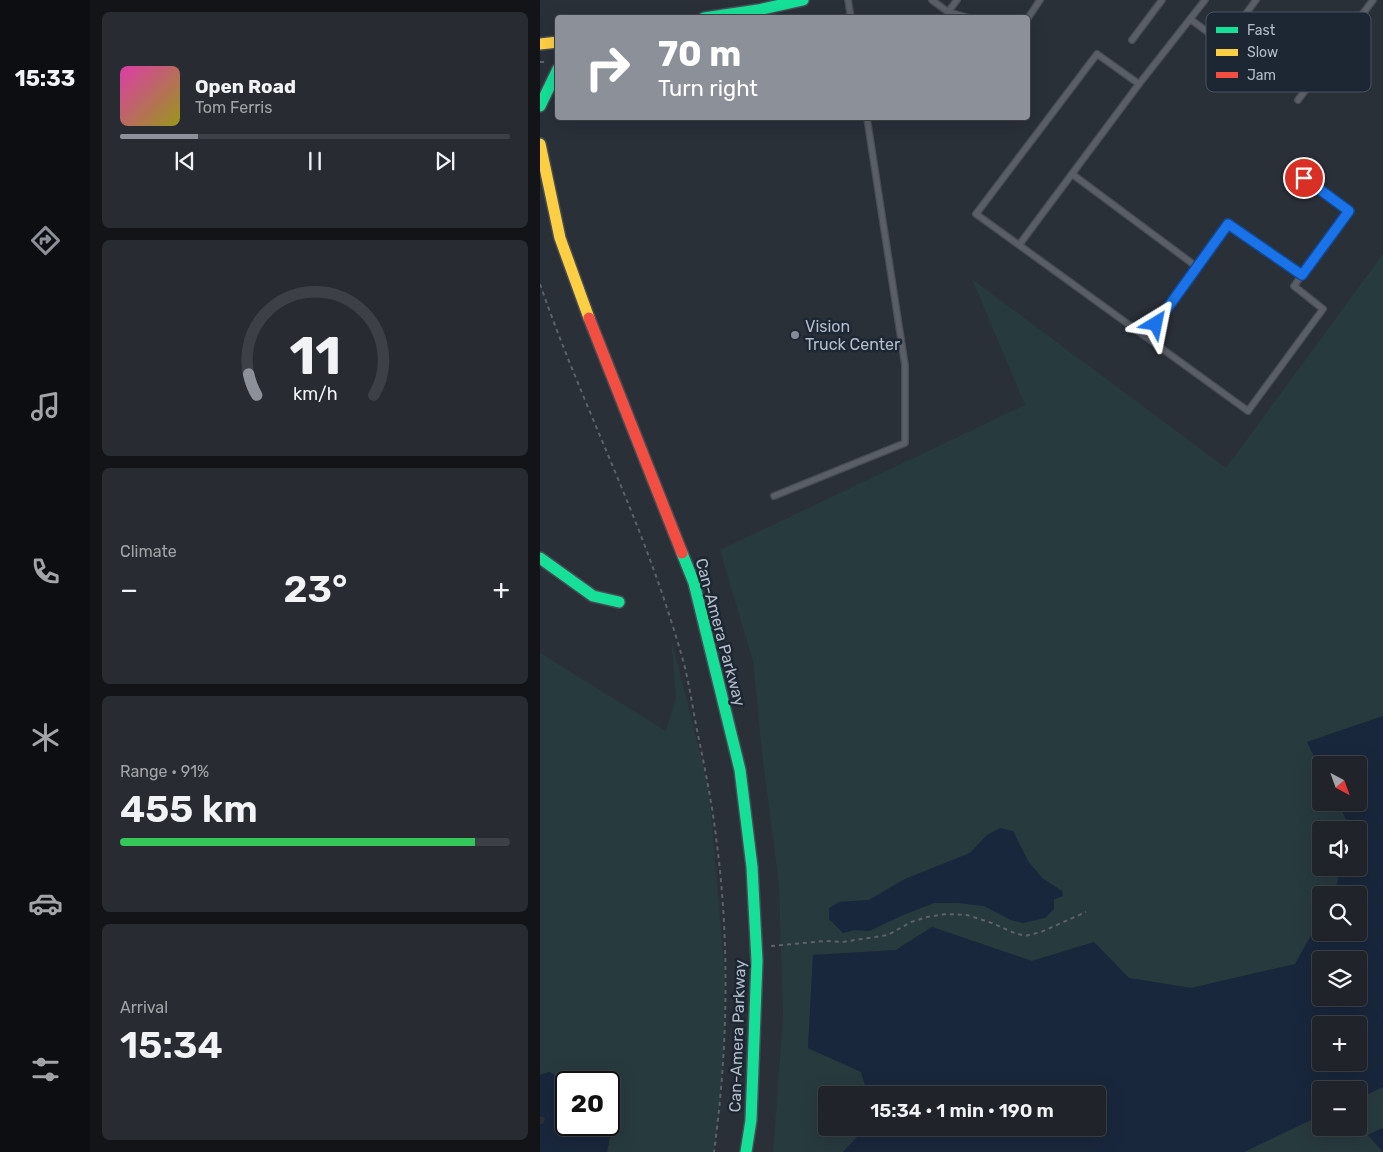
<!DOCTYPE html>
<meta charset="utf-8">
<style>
body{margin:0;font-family:Rubik,sans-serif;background:#282c32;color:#f1f3f6;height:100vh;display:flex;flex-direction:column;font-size:19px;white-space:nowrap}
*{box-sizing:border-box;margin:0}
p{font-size:16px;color:#a2a4a8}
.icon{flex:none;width:28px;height:28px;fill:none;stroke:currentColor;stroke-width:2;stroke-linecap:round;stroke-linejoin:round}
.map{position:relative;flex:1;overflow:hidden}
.sheet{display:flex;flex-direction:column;gap:12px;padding:12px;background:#121417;width:450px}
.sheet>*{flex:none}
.guide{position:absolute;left:15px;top:15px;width:475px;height:105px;border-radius:5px;box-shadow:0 5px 20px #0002,0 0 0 1px #3d4147;background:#8c9099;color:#fff;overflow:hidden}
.needle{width:32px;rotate:139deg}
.buttons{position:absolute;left:772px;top:756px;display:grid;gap:10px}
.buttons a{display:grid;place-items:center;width:55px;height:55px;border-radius:5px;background:#20242a;box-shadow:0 5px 20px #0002,0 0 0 1px #3d4147;font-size:25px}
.speed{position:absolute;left:15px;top:1071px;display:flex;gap:10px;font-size:25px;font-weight:700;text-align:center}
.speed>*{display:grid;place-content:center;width:65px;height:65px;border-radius:50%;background:#20242a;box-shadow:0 5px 20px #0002,0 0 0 1px #3d4147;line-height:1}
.speed .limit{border:2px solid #111;border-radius:8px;background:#fff;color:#111}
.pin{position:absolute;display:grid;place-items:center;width:42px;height:42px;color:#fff;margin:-21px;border:2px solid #fff;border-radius:50%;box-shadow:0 1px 5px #0007}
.me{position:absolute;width:55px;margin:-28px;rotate:35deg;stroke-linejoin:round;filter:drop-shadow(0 0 4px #0008)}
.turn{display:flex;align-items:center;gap:18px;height:105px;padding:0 20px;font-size:22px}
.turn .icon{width:65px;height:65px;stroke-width:2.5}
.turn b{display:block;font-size:35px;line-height:42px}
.big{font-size:38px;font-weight:600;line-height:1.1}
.sheet .tile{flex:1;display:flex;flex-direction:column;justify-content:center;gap:8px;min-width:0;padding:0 18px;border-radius:8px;background:#282c32}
.sheet .dial{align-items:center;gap:0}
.dial svg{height:130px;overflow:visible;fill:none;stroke:#3d4147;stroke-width:7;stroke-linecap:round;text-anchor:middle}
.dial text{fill:#f1f3f6;stroke:none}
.song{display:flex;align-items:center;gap:15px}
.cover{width:60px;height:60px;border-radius:8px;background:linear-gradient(135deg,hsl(320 70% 55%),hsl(60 70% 35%))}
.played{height:5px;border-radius:2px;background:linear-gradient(90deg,#8c9099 20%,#3d4147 20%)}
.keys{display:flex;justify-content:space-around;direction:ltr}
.heat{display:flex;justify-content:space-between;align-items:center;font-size:28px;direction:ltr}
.charge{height:8px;border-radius:4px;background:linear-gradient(90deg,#34c759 91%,#3d4147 0)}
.trip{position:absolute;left:278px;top:1086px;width:288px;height:50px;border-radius:5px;background:#20242a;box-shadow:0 5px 20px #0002,0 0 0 1px #3d4147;font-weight:600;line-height:50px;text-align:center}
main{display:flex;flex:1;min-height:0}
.menu{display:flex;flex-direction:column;width:90px;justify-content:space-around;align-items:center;background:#0d0e11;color:#a2a4a8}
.menu .icon{width:35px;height:35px}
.menu .active{color:#8c9099}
.menu b{font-size:22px;color:#f1f3f6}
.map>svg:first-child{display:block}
.green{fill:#273a3e;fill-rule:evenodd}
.water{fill:#19273c;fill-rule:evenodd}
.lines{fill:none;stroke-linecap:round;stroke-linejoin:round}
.lane-casing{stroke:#484c55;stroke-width:8}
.fast-casing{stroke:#484c55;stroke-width:14}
.slow-casing{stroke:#484c55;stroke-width:14}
.jam-casing{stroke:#484c55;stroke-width:14}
.path{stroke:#5c6268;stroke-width:2;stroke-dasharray:4 4;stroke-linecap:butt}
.lane{stroke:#5a5e66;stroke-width:5.5}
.fast{stroke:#16e098;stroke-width:11}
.slow{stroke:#ffcf43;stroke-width:11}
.jam{stroke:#f24e42;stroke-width:11}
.route-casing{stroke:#114b97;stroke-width:12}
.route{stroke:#1a73e8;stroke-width:9}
.poi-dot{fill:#848b96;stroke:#1d2633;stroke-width:2}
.labels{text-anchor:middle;stroke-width:5;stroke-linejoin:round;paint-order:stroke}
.poi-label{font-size:16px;fill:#b4bcc9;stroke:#1d2633;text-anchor:start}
.street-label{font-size:16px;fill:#b4bcc9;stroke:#1d2633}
.key{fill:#1d2633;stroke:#4a5360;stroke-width:1}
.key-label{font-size:14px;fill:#b4bcc9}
</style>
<main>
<nav class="menu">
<b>15:33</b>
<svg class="icon active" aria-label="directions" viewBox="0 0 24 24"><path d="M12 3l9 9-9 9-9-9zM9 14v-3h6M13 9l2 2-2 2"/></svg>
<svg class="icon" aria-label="music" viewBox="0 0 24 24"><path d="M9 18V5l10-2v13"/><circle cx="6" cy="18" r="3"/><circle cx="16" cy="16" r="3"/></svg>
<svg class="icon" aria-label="phone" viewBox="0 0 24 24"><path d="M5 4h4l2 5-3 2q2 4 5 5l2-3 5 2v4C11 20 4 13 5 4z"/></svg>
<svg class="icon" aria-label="climate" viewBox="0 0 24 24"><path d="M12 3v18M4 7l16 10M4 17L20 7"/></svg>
<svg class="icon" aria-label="car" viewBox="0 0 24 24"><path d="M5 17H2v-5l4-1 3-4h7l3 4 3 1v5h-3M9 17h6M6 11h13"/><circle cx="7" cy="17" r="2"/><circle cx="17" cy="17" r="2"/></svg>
<svg class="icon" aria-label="filters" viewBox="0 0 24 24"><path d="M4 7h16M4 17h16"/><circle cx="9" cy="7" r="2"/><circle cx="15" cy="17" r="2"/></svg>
</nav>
<section class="sheet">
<div class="tile">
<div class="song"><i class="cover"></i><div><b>Open Road</b><p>Tom Ferris</p></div></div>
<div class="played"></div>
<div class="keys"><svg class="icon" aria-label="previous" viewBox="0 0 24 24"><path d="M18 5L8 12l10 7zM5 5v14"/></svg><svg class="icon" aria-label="pause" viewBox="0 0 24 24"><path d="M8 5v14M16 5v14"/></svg><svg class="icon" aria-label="next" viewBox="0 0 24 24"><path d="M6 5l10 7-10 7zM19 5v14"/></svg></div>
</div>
<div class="tile dial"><svg viewBox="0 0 100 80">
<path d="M14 69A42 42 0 1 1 86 69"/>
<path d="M14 69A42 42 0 0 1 9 56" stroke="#8c9099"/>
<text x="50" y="56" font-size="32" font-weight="700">11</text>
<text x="50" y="72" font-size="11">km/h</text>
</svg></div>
<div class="tile"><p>Climate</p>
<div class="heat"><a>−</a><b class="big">23°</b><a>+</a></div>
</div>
<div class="tile"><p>Range · 91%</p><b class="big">455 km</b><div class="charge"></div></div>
<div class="tile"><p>Arrival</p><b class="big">15:34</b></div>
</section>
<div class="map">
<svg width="843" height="1152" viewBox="0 0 843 1152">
<rect width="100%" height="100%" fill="#2a3038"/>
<path class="green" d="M 843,254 L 843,716 L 767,742 L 781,770 L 781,802 L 798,803 L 810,828 L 810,830 L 781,830 L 781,868 L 801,868 L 794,895 L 781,895 L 781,918 L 755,964 L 651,988 L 589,978 L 554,942 L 492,961 L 392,927 L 356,950 L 273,955 L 268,1048 L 321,1072 L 328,1095 L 286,1095 L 286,1128 L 326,1128 L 303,1152 L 233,1152 L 243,1017 L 239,885 L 222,753 L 213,661 L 180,550 L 485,405 L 432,279 L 686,468 ZM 473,831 L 488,861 L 502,878 L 522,891 L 522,896 L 471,920 L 444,906 L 419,903 L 394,903 L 363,915 L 329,931 L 314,930 L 303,933 L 297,927 L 299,902 L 329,900 L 365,879 L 430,853 L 447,835 Z
M 131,637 L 169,790 L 185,976 L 184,1046 L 179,1118 L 174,1152 L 67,1152 L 74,1116 L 69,1108 L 69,1082 L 28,1082 L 9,1072 L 0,1075 L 0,653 L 126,731 L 136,698 Z
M 843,1087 L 843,1128 L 828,1135 L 843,1152 L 704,1152 L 781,1115 L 781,1128 L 819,1128 L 819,1098 Z"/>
<path class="water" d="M 843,716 L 843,1087 L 819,1098 L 819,1090 L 781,1090 L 781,1115 L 704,1152 L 303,1152 L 326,1128 L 556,1128 L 556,1095 L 328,1095 L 321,1072 L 268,1048 L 273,955 L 356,950 L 392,927 L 492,961 L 554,942 L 589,978 L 651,988 L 755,964 L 781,918 L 781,932 L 819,932 L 819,895 L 794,895 L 801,868 L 819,868 L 819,830 L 810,830 L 810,827 L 798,803 L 819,802 L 819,765 L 781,765 L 781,770 L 767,742 ZM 781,960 L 819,960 L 819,998 L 781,998 ZM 781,1025 L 819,1025 L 819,1062 L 781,1062 Z
M 460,828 L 473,831 L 488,861 L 502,878 L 522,891 L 523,896 L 514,899 L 514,909 L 505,918 L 483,923 L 471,920 L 444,906 L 419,903 L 394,903 L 363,915 L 329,931 L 314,930 L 303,933 L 289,919 L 289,908 L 299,902 L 329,900 L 365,879 L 430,853 L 447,835 Z
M 9,1072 L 28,1082 L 26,1082 L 26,1125 L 69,1125 L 69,1108 L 74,1116 L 67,1152 L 0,1152 L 0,1124 L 3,1124 L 5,1118 L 0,1116 L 0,1075 Z
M 843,1128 L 843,1152 L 828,1135 Z"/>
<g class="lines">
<defs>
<path id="lane" d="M 308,0 L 311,18
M 392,0 L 408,12 L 430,18
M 665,0 L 599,84 L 479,245 L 708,411 L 783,309 L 754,286 L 762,275
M 408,12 L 417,0
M 488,18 L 500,0
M 650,19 L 684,44 L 716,0
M 732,20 L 788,60
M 592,40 L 622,0
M 758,100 L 833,0
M 532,174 L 657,267
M 479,245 L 436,214 L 557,54 L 599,84
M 608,337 L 688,224 L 762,275 L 809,211 L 764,178
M 234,496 L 365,443 L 365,365 L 327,118"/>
<path id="fast" d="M 164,18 L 218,10 L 263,0
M 0,106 L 18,69
M 142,553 L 154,583 L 200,770 L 212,867 L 217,961 L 211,1120 L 206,1152
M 0,558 L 53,596 L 79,602"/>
<path id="slow" d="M 0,44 L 18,42
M 0,144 L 20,238 L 49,318"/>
<path id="jam" d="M 49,318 L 142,553"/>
</defs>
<use href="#lane" class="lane-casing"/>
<use href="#fast" class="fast-casing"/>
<use href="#slow" class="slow-casing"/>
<use href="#jam" class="jam-casing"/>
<path class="path" d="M 0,62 L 6,62
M 0,284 C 37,391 88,492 124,599 C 131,620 138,642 144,664 C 150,687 153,711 158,735 C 165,769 172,803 176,837 C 190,940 188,1049 174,1152
M 231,946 L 285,941 L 302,942 L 348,935 L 371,922 L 387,917 L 406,914 L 427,915 L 452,923 L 472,932 L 485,936 L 501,932 L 546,912"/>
<use href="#lane" class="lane"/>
<use href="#fast" class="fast"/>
<use href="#slow" class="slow"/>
<use href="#jam" class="jam"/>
</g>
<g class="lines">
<defs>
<path id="route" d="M 616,324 L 688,224 L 762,275 L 809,211 L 764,178"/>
</defs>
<use href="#route" class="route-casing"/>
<use href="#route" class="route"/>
</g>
<circle class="poi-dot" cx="255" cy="335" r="5"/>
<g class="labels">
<g class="poi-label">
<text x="265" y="332">Vision<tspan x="265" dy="18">Truck Center</tspan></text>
</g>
<g class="street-label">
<text transform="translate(181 632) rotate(75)" y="6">Can-Amera Parkway</text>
<text transform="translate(197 1036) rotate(-88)" y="6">Can-Amera Parkway</text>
</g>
</g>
<rect x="666" y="12" width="165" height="80" rx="8" class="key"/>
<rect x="676" y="27" width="22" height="6" fill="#16e098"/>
<rect x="676" y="49" width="22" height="7" fill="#ffcf43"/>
<rect x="676" y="72" width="22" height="6" fill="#f24e42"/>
<g class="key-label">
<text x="707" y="35">Fast</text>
<text x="707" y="57">Slow</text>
<text x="707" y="80">Jam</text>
</g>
</svg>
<div class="buttons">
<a><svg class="needle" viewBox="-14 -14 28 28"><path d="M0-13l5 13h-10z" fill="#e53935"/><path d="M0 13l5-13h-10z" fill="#a2a4a8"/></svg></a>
<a><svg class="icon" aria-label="sound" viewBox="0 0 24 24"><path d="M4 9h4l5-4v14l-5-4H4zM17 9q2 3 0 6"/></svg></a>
<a><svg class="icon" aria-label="search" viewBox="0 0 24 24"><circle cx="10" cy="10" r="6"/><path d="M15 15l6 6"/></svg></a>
<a><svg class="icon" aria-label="layers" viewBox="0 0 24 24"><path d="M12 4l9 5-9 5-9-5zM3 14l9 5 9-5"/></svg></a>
<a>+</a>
<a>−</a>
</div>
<div class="speed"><div class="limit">20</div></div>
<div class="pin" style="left:764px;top:178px;background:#d93025"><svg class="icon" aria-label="arrive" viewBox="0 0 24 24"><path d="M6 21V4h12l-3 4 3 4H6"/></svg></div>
<svg class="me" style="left:616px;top:324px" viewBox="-20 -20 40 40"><path d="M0-17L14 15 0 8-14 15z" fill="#1a73e8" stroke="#fff" stroke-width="4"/></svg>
<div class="trip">15:34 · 1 min · 190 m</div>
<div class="guide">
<div class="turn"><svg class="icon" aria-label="right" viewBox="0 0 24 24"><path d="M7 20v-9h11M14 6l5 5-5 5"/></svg><div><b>70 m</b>Turn right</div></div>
</div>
</div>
</main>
